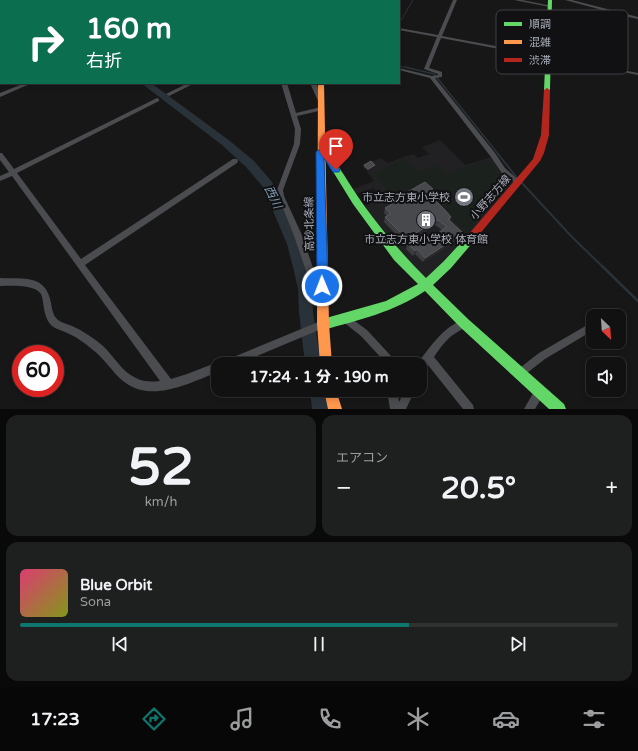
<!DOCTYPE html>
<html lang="ja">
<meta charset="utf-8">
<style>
body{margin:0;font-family:"Varela Round","Noto Sans JP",sans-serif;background:#1e1f1f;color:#f1f3f6;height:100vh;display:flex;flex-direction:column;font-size:15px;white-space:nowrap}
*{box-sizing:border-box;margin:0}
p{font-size:13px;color:#9c9d9f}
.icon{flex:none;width:22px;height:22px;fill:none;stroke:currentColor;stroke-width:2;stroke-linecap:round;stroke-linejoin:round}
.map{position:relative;height:409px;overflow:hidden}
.panel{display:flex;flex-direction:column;gap:6px;padding:6px;background:#090909;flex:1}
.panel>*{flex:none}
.guide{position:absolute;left:0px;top:0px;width:400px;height:84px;box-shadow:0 2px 6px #0003,0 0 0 1px #303131;background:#0b6e4f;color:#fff;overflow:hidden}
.needle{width:26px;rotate:155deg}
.buttons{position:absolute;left:586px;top:309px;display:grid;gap:8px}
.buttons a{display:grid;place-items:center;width:40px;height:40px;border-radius:8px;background:#111;box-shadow:0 2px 6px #0003,0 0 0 1px #303131;font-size:20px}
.speed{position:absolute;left:12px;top:345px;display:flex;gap:8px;font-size:20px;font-weight:700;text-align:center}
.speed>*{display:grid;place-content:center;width:52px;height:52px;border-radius:50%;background:#111;box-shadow:0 2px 6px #0003,0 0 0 1px #303131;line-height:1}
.speed .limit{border:6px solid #d22;background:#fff;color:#111}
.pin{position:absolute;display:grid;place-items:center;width:34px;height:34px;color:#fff;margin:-41px -17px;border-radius:50% 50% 50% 0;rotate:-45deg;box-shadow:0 0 4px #0007}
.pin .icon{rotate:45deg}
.me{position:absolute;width:44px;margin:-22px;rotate:359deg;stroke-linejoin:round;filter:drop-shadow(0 0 3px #0008)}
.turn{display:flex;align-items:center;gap:14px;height:84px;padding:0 20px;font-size:18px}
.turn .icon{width:52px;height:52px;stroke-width:2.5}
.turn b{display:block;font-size:28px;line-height:34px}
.big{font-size:30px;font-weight:800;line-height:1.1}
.panel .widget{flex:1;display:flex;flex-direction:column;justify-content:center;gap:6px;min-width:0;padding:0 14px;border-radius:12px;background:#1e1f1f}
.panel .dial{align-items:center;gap:0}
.dial b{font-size:52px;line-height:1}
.song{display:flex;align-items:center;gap:12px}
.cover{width:48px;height:48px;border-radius:6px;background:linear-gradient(135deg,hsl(340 70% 55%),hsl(70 70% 35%))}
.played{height:4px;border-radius:2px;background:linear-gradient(90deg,#0f766e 65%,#303131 65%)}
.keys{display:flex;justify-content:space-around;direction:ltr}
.heat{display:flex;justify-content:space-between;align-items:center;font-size:22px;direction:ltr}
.panel .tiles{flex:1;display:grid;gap:6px;grid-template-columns:1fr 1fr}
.widget:last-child{grid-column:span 2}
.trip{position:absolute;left:211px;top:357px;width:216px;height:40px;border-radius:12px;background:#111;box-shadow:0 2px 6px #0003,0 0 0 1px #303131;font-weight:800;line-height:40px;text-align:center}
.tab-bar{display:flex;height:64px;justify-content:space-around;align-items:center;background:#070707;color:#9c9d9f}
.tab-bar .icon{width:28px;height:28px}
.tab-bar .current{color:#0f766e}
.tab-bar b{font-size:18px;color:#f1f3f6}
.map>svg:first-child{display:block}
.built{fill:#212124}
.green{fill:#1b211c}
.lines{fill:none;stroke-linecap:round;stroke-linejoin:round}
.stream-far3{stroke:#2a3239;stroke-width:1}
.stream-far2{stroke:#2a3239;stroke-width:1.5}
.stream-far1{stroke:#2a3239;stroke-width:2}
.stream{stroke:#2a3239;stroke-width:2.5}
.river{fill:#2a3239;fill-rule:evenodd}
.street{fill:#4b4c50;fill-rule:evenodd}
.fast{fill:#63d668;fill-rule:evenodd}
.slow{fill:#ff974d;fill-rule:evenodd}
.jam{fill:#b3261e;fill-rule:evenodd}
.wall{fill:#3c3d40;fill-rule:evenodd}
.shaded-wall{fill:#28292a}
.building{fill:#48494d;stroke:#57595e;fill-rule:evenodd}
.route{fill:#1a73e8;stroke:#114b97}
.labels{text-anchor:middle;stroke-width:4;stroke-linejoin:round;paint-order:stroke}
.poi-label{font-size:11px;fill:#a8adb8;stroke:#111113;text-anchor:end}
.street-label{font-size:11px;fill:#a8adb8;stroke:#111113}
.water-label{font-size:12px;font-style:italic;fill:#7f9bb3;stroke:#111113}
.key{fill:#111113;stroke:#3e4045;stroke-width:1}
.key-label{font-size:11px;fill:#a8adb8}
</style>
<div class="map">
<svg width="638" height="409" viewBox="0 0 638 409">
<rect width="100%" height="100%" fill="#171717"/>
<path class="built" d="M 440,140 L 465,165 L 492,157 L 499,171 L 515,182 L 429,280 L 405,259 L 364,206 L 382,199 L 374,188 L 356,194 L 353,189 L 374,181 L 362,165 L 381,158 L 388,163 L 406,156 L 414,154 L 418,158 L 429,154 L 422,147 Z"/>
<path class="green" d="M 405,158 L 419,172 L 436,164 L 447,174 L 465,167 L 490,160 L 496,172 L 510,182 L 467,233 L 428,199 L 433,195 L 424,186 L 395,201 L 374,173 Z"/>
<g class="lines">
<path class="stream-far3" d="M 399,24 L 413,0
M 399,66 L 409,68"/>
<path class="stream-far2" d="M 405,67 L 434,74 L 499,155"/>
<path class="stream-far1" d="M 498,154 L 518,179
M 521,182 L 572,237 L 603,267"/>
<path class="stream" d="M 602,266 L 638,301"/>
<path class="river" d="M 30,0 L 38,0 L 38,1 L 30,1 Z
M 141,83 L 151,83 L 230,141 L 254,161 L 272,182 L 301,244 L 307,267 L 312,289 L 313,312 L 321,364 L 305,364 L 299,312 L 298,289 L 293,267 L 287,244 L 263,187 L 246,167 L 222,145 Z
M 310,390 L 326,390 L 330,409 L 312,409 Z"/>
<path class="street" d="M 211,0 L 215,0 L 216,1 L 212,1 Z
M 260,0 L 264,0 L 264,1 L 260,1 Z
M 278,0 L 282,0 L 283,1 L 279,1 Z
M 453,0 L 457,0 L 442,36 L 638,73 L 638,75 L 441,38 L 429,68 L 442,72 L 442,77 L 435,78 L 495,153 L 505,168 L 521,182 L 518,184 L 516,184 L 501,172 L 491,157 L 430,78 L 399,70 L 399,68 L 432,76 L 438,75 L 438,74 L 424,69 L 437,37 L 399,30 L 399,28 L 438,35 Z
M 514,0 L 522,0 L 552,6 L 550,7 Z
M 565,0 L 572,0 L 638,17 L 638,19 L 620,15 L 607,24 L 605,24 L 605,22 L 617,14 Z
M 0,38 L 1,38 L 1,40 L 0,40 Z
M 25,83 L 32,83 L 0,97 L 0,93 Z
M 188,83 L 195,83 L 169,96 L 166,94 Z
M 281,83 L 287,83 L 296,113 L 321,107 L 324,109 L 323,110 L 297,116 L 301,129 L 300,144 L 283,190 L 284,196 L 301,233 L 318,282 L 325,283 L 326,286 L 325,289 L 322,290 L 312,288 L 293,233 L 278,196 L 277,190 L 294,144 L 295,129 Z
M 310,83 L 316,83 L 324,101 L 323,102 L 319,102 L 318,101 Z
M 157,98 L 159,99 L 159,101 L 17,173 L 81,259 L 233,159 L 237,159 L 238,161 L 237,163 L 85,265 L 171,379 L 187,374 L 218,362 L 222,364 L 218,364 L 218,372 C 189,383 151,404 123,381 C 112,372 105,359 93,350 C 85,343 75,336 65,332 C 61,330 55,329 51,325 C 47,321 45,314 44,309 C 43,304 43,298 41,294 C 34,284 11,286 0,286 L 0,278 C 23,279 46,274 51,303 C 52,309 53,316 58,320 C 62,323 68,324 72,326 C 83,331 94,338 103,346 C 114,356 122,372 136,378 C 143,382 152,382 160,381 L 12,176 L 0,181 L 0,176 L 9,172 L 0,160 L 0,153 L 2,153 L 14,169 Z
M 345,314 L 367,330 L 391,356 L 394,364 L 384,364 L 384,361 L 361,336 L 342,321 L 341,318 L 342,315 Z
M 464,319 L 467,320 L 468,323 C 466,328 460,330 456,333 C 447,338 440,348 434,357 L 473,405 L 474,409 L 463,409 L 428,365 L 423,371 L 420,373 L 420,364 L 417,364 C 431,346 442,328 464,319 Z
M 323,320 L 326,321 L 327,324 L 326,327 L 238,364 L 222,364 L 224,361 Z
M 589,324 L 592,325 L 592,331 L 545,359 L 523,376 L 520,378 L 517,376 L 515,373 L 517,370 L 539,353 Z
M 540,387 L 544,388 L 545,392 L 535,409 L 524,409 L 536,388 Z
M 387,390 L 397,390 L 399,402 L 405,390 L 415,390 L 406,409 L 390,409 Z"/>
<path class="fast" d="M 316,0 L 320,0 L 320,1 L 316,1 Z
M 548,0 L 552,0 L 550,90 L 547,92 L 544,90 Z
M 320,149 C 333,153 337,165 344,175 C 367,213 395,247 426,278 L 444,261 L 468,235 L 471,234 L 474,235 L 476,238 L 474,241 L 451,268 L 433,285 L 468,319 L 564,404 L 566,409 L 549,409 L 460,327 L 425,291 C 394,312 359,320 323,330 L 319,328 L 317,324 L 319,320 L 386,301 L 418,284 L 394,260 L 353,204 L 324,157 L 316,152 Z"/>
<path class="slow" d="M 318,83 L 324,83 L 329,324 L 332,364 L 320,364 L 317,324 Z
M 324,390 L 336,390 L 342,409 L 328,409 Z"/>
<path class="jam" d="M 547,88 L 550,90 L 549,135 L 544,153 L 540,161 L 474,241 L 471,242 L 468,241 L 466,238 L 468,235 L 533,159 L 541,135 L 544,90 Z"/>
</g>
<path class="wall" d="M 364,165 L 375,165 L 375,166 L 368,170 L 364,167 Z
M 433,189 L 431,194 L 430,195 L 451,217 L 450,220 L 460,238 L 423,262 L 415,254 L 413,256 L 406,249 L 407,246 L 384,222 L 385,217 L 387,216 L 384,213 L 385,208 L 394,203 L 395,199 ZM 435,225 L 442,230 L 424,242 L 418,236 Z"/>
<path class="shaded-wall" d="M 375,165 L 375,166 L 368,170 L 368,169 Z
M 433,189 L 431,194 L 425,198 L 427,192 Z
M 438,220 L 435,225 L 414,238 L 416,233 Z
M 463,233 L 460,238 L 423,262 L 425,258 Z
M 417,249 L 415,254 L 413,256 L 415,251 Z"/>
<path class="building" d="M 371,161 L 375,165 L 368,169 L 364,165 Z
M 425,182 L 433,189 L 427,192 L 446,211 L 451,217 L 448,219 L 463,233 L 425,258 L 417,249 L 415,251 L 408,244 L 410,242 L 385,217 L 391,214 L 385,208 L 397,201 L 395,199 ZM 438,220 L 447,227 L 424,242 L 416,233 Z"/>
<path class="route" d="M 320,149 L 330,153 L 340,170 L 339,172 L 333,172 L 324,158 L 328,286 L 326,289 L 322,291 L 319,289 L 317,286 L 316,152 Z"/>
<defs>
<symbol id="stadium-disc" viewBox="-11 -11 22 22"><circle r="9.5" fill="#757880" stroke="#111113"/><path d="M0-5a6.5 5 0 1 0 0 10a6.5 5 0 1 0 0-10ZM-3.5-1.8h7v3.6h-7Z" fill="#fff"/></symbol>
<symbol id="building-disc" viewBox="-11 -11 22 22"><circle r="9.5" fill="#757880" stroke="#111113"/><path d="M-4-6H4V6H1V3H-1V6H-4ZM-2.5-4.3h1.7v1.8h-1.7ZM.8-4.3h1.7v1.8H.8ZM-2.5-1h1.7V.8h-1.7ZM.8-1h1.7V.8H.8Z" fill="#fff"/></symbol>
</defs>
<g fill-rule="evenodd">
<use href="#stadium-disc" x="453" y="186" width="22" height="22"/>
<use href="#building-disc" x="415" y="209" width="22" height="22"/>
</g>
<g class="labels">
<g class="poi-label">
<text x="450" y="201">市立志方東小学校</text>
<text x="426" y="243" text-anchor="middle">市立志方東小学校 体育館</text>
</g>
<g class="street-label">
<text transform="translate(490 197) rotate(-49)" y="4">小野志方線</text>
<text transform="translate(309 224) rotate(-91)" y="4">高砂北条線</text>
</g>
<g class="water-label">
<text transform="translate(273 197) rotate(64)" y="4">西川</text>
</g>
</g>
<rect x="496" y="10" width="132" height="64" rx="6" class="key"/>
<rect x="504" y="22" width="18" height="4" fill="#63d668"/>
<rect x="504" y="40" width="18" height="4" fill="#ff974d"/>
<rect x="504" y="58" width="18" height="4" fill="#b3261e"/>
<g class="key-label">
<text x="529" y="28">順調</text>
<text x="529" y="46">混雑</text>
<text x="529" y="64">渋滞</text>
</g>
</svg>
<div class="buttons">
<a><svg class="needle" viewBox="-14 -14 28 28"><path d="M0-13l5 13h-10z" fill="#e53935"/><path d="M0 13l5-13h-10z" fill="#9c9d9f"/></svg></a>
<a><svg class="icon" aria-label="sound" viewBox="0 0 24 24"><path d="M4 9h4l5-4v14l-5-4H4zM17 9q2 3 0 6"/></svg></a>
</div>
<div class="speed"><div class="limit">60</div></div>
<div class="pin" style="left:336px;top:170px;background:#d93025"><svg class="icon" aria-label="arrive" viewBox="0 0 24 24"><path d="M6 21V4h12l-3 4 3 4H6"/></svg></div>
<svg class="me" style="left:322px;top:286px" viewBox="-20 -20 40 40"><circle r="17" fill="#1a73e8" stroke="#fff" stroke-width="3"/><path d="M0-11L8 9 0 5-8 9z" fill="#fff"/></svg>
<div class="trip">17:24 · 1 分 · 190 m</div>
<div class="guide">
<div class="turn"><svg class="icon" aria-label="right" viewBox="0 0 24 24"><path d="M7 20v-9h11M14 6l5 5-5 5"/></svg><div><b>160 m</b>右折</div></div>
</div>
</div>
<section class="panel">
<div class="tiles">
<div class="widget dial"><b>52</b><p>km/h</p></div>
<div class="widget"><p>エアコン</p>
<div class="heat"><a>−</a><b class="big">20.5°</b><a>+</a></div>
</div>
<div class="widget">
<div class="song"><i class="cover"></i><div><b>Blue Orbit</b><p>Sona</p></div></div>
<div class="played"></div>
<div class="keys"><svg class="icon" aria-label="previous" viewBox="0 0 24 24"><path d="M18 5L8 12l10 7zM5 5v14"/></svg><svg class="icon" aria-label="pause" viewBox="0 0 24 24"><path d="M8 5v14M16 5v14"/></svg><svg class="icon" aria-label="next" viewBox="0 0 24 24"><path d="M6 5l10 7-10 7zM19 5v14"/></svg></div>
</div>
</div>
</section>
<nav class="tab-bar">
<b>17:23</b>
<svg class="icon current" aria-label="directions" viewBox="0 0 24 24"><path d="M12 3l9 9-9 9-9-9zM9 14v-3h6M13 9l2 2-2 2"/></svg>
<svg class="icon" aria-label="music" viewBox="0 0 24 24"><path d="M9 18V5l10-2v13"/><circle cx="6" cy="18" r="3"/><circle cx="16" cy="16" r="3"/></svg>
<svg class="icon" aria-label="phone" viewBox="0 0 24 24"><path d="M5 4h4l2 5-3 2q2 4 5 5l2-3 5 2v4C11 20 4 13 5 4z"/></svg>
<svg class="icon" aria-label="climate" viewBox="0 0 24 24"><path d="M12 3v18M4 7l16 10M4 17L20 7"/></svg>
<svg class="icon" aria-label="car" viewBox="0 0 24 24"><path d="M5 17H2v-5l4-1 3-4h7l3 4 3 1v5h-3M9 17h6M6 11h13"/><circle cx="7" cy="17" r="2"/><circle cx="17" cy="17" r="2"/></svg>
<svg class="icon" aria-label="filters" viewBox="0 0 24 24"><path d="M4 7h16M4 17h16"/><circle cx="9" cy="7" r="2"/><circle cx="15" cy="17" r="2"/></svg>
</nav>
